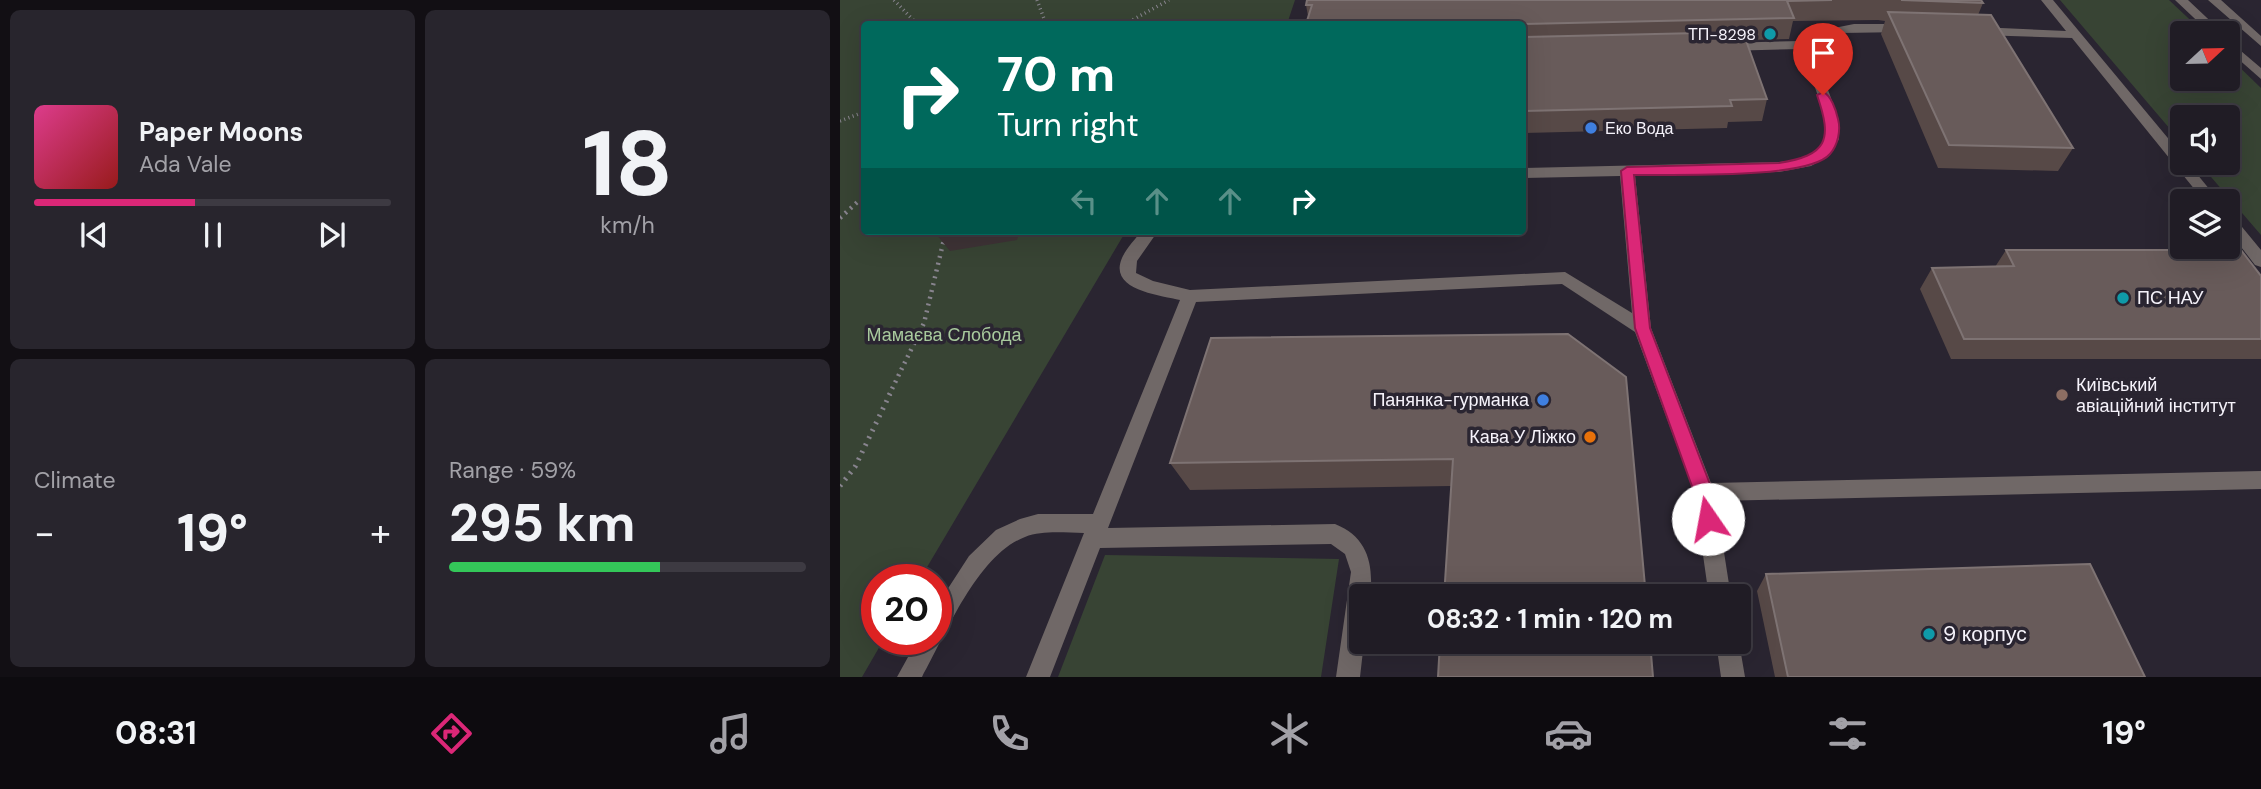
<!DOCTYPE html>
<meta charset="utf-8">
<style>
body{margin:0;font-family:"DM Sans",sans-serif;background:#28252d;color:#f1f3f6;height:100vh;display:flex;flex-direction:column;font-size:26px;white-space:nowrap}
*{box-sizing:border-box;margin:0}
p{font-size:23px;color:#a2a1a7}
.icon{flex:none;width:38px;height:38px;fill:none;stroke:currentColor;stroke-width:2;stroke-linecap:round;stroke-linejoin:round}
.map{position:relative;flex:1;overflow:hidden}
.panel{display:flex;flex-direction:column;gap:10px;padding:10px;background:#120f14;width:840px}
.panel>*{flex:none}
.banner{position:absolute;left:21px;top:21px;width:665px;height:214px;border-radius:7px;box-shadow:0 7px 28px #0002,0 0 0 2px #3d3a42;background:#00695c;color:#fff;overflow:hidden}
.needle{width:46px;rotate:68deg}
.buttons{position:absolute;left:1330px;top:21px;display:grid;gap:14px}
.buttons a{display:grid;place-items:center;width:70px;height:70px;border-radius:7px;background:#201c25;box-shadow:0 7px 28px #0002,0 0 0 2px #3d3a42;font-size:35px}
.speed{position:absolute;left:21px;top:564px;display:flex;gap:14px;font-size:35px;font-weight:700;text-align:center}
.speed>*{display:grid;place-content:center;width:91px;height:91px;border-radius:50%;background:#201c25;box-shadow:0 7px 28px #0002,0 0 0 2px #3d3a42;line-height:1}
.speed .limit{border:10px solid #d22;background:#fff;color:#111}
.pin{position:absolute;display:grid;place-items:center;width:60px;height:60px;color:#fff;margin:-72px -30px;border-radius:50% 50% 50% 0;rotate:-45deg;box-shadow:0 0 7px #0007}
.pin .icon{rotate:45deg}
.me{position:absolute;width:77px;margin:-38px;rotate:348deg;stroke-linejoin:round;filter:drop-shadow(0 0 5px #0008)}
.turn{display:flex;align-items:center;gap:24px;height:147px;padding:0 21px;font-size:32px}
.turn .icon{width:91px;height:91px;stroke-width:2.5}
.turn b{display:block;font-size:49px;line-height:60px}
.lanes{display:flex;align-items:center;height:66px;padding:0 21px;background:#0003;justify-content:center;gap:35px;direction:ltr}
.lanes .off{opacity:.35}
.big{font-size:52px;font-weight:700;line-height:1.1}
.panel .card{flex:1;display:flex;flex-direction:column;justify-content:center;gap:10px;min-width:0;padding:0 24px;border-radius:10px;background:#28252d}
.panel .dial{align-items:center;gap:0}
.dial b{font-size:91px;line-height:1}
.song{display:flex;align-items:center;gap:21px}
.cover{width:84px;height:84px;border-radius:10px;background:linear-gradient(135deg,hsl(330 70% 55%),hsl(0 70% 35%))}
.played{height:7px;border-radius:4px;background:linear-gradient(90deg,#db2777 45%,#3d3a42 45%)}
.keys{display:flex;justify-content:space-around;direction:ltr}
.heat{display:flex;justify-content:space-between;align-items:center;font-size:38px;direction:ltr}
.charge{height:10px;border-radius:5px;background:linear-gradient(90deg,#34c759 59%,#3d3a42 0)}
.panel .tiles{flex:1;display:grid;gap:10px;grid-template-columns:repeat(2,1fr)}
.trip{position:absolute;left:509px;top:584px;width:402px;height:70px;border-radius:7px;background:#201c25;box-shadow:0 7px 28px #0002,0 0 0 2px #3d3a42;font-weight:700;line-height:70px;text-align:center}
.tabs{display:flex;height:112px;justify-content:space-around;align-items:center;background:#0d0b0f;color:#a2a1a7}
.tabs .icon{width:49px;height:49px}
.tabs .selected{color:#db2777}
.tabs b{font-size:32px;color:#f1f3f6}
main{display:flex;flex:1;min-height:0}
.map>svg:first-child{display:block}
.green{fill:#384434}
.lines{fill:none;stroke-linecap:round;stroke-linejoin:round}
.path-far2{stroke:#88848e;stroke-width:3.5;stroke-dasharray:1 3.5;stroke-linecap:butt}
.path-far1{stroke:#88848e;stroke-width:4.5;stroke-dasharray:2 5;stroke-linecap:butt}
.path{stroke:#88848e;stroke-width:5;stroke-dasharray:2 6;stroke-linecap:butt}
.minor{fill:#706867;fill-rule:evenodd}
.wall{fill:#574947}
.shaded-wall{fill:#3e3336}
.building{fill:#685b5a;stroke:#7e7373;stroke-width:2}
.route{fill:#db2777;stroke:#8e194d;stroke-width:2}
.culture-dot{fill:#0f9aa8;stroke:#2a2531;stroke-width:2.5}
.shop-dot{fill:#3f7fe0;stroke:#2a2531;stroke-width:2.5}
.education-dot{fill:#8d6e63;stroke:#2a2531;stroke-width:2.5}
.food-dot{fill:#e8710a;stroke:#2a2531;stroke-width:2.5}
.labels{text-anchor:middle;stroke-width:7;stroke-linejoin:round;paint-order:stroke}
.far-poi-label{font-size:16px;fill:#f6f3fb;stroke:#2a2531;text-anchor:end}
.poi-label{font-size:18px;fill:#f6f3fb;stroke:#2a2531;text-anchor:start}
.park-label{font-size:18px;fill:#a8ca9d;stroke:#2a2531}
.near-poi-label{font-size:21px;fill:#f6f3fb;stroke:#2a2531;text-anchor:start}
</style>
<main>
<section class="panel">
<div class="tiles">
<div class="card">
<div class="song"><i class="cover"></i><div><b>Paper Moons</b><p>Ada Vale</p></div></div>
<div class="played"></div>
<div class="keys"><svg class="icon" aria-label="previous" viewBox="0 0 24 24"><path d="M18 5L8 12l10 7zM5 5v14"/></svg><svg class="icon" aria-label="pause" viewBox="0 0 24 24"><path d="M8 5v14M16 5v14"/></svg><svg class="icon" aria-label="next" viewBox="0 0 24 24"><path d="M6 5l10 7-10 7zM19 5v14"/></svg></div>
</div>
<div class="card dial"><b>18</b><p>km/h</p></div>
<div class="card"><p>Climate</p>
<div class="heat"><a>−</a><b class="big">19°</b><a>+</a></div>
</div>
<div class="card"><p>Range · 59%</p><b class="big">295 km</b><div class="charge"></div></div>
</div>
</section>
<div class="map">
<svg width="1421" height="677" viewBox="0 0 1421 677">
<rect width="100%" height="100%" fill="#2a2531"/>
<path class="green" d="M 0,0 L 455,0 L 447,24 L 24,24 L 24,231 L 286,231 L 80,579 L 37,579 L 37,639 L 44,639 L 22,677 L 0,677 Z
M 1220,0 L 1329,0 L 1364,33 L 1342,33 L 1342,79 L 1388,79 L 1388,56 L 1421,88 L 1421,235 L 1359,163 L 1388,163 L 1388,117 L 1342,117 L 1342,143 Z
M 265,555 L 499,559 L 481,677 L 218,677 Z"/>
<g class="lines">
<path class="path-far2" d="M 54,0 L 77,24
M 197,0 L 206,24
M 285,24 L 329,0
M 0,121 L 24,112"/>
<path class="path-far1" d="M 0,218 L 24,196
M 49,395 L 84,323 L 106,231"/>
<path class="path" d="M 0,486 L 15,467 L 50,394"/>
<path class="minor" d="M 1201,0 L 1213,0 L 1342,155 L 1342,163 L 1348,163 L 1379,201 L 1364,201 L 1232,38 L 1139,35 L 1133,31 L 1139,27 L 1226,31 Z
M 1335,0 L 1348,0 L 1383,33 L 1370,33 Z
M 1368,0 L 1381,0 L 1421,36 L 1421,46 Z
M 1014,24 L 1066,24 L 1072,28 L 1066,32 L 1001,33 L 972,46 L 999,120 L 999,139 L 989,156 L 971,166 L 939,172 L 795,175 L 811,328 L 871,483 L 1421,471 L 1421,489 L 876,501 L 891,597 L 869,597 L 854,492 L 795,332 L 722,284 L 356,302 L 268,528 L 495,524 C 528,537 534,565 530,597 L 522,597 L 522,642 L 524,642 L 520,677 L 496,677 L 511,572 L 505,554 L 491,544 L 260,548 L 210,677 L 186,677 L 244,533 C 225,533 203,530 185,537 C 137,555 105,636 82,677 L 57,677 L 78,639 L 96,639 L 96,607 L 129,556 L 156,530 L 180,519 L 198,514 L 253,514 L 340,300 C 319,295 268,290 282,258 C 286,249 295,239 302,231 L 318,231 L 297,261 L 296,273 L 313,281 L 350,290 L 725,272 L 792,313 L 780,176 L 682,178 L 682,168 L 939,162 C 953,160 970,160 980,148 C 996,128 968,71 960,49 L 884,51 L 878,47 L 884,43 L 962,41 L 984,30 Z
M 1388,40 L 1421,68 L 1421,79 L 1388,50 Z
M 1388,215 L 1393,216 L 1421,250 L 1421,267 L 1415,265 L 1388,230 Z
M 876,642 L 899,642 L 905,677 L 881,677 Z"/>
</g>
<path class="wall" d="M 467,0 L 1141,0 L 1143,3 L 1138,15 L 1233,148 L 1218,171 L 1098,168 L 1041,34 L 1045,21 L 1038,20 L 953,21 L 949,39 L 905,40 L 927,99 L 922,121 L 888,122 L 887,128 L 682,133 L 682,24 L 468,16 L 466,5 Z
M 1166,250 L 1421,276 L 1421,359 L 1111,359 L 1080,289 L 1092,268 L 1155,267 Z
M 728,334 L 611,486 L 350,490 L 330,463 Z
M 926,574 L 1305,677 L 935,677 L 917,591 Z"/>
<path class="shaded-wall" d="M 115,231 L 180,231 L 177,240 L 110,251 L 96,234 Z"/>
<path class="building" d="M 467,0 L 992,0 L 947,1 L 954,18 L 681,24 L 466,24 L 472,5 L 466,5 Z
M 1061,0 L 1141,0 L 1143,3 Z
M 1048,12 L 1151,15 L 1233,148 L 1109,145 Z
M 903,32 L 927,99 L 890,100 L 892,106 L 682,111 L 682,37 Z
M 97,231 L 115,231 L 96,234 Z
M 1166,250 L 1401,250 L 1421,276 L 1421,339 L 1124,339 L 1092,268 L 1174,266 Z
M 728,334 L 786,377 L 806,597 L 604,597 L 613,459 L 330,463 L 371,338 Z
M 1250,564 L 1305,677 L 948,677 L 926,574 Z
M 600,642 L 810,642 L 813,677 L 598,677 Z"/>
<path class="route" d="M 983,92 C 991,95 996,110 998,119 C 1001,130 998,145 990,154 C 968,180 831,174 794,175 L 810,328 L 873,492 L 877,519 L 875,525 L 868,527 L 861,525 L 854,492 L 795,328 L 781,171 L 787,167 L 939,163 C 987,155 993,141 977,95 Z"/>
<g class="culture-dot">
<circle cx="930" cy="34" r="7"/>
<circle cx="1283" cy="298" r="7"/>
<circle cx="1089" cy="634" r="7"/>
</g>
<g class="shop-dot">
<circle cx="751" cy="128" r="7"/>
<circle cx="703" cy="400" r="7"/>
</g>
<circle class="education-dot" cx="1222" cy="395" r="7"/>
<circle class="food-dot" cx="750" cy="437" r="7"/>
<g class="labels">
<g class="far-poi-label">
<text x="916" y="40">ТП-8298</text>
<text x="765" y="134" text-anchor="start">Еко Вода</text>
</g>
<g class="poi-label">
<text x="1297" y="304">ПС НАУ</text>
<text x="1236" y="391">Київський<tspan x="1236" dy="21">авіаційний інститут</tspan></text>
<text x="689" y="406" text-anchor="end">Панянка-гурманка</text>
<text x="736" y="443" text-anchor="end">Кава У Ліжко</text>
</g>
<g class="park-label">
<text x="104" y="341">Мамаєва Слобода</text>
</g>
<g class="near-poi-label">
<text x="1103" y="641">9 корпус</text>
</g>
</g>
</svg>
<div class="buttons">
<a><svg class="needle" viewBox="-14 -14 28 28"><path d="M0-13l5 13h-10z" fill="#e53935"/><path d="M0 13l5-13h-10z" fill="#a2a1a7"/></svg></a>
<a><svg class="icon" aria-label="sound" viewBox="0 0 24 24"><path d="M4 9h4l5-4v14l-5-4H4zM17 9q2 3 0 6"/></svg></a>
<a><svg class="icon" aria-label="layers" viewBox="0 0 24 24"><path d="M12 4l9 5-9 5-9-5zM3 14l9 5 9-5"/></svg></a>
</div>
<div class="speed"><div class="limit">20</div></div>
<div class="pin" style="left:983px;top:95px;background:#d93025"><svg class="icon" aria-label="arrive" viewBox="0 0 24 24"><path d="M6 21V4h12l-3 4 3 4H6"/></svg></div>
<svg class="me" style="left:868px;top:519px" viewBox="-20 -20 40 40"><circle r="19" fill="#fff"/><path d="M0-13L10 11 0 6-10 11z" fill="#db2777"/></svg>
<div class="trip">08:32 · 1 min · 120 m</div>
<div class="banner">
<div class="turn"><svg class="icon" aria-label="right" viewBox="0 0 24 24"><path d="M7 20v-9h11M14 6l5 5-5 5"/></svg><div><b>70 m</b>Turn right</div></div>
<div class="lanes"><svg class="icon off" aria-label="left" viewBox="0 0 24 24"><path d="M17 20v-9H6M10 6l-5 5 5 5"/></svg><svg class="icon off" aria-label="ahead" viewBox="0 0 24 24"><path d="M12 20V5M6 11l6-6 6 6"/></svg><svg class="icon off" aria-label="ahead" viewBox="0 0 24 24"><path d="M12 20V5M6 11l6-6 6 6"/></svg><svg class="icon" aria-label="right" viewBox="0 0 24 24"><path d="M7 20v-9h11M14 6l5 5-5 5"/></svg></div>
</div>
</div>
</main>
<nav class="tabs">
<b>08:31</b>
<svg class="icon selected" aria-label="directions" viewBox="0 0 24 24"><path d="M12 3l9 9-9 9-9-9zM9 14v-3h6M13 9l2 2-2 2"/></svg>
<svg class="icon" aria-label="music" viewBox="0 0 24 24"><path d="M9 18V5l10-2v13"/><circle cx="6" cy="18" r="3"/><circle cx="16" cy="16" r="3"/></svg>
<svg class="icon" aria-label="phone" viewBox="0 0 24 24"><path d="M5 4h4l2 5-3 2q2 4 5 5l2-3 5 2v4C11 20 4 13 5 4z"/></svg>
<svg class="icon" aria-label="climate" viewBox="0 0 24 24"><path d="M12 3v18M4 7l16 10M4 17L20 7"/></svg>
<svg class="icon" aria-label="car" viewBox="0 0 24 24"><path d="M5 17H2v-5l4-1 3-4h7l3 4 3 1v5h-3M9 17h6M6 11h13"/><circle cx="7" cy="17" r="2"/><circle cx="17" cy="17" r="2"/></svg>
<svg class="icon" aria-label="filters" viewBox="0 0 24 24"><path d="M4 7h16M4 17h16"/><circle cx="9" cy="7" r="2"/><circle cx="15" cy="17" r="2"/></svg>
<b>19°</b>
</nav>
